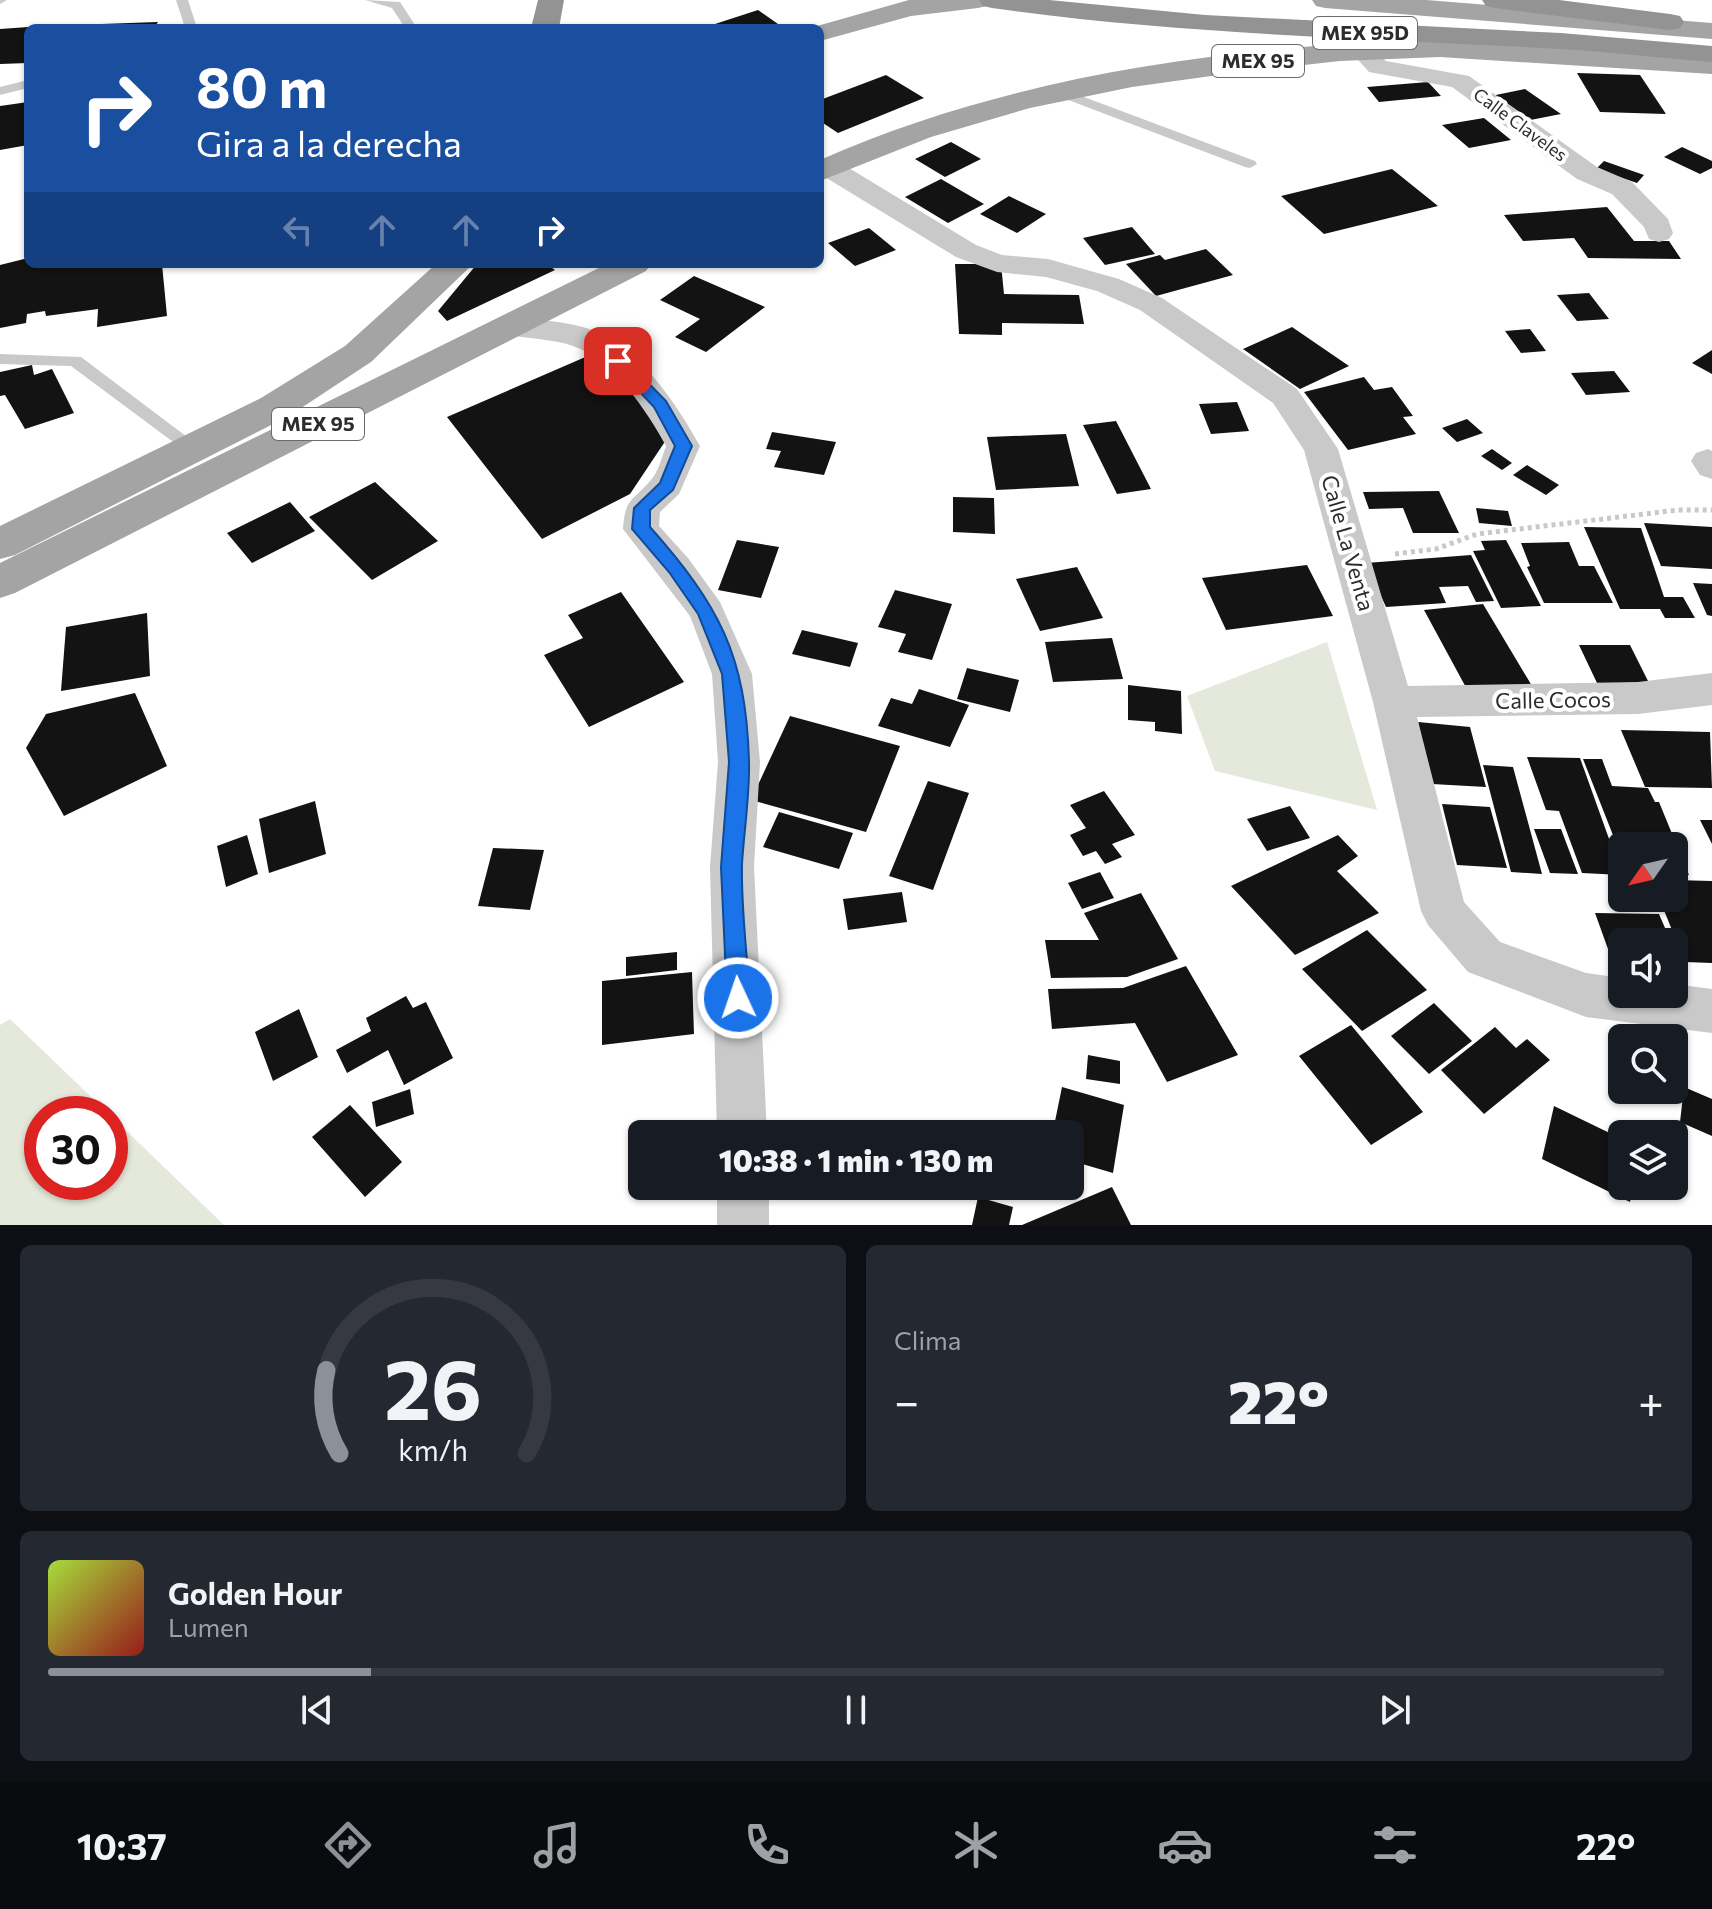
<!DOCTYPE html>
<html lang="es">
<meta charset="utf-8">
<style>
body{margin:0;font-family:Commissioner,sans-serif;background:#242831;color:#f1f3f6;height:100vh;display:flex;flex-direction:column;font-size:30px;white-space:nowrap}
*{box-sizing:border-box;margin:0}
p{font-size:26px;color:#9ea1a6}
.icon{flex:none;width:44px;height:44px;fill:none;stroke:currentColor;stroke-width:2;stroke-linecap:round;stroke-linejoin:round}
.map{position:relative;height:1225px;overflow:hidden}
.drawer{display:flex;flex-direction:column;gap:20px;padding:20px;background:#0d0f14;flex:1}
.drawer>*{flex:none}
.banner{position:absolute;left:24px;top:24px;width:800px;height:244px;border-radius:12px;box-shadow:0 2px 6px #0004;background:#1a4fa0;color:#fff;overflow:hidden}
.needle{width:52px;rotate:236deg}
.fabs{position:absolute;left:1608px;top:832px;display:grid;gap:16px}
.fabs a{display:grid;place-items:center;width:80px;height:80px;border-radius:12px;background:#171b24;box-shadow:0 2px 6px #0004;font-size:40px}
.speed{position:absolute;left:24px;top:1096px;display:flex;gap:16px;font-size:40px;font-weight:700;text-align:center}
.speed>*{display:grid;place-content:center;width:104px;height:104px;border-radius:50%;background:#171b24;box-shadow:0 2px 6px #0004;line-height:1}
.speed .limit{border:12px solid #d22;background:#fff;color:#111}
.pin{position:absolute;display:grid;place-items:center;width:68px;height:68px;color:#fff;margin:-34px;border-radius:16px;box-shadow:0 4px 12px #0006}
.me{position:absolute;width:88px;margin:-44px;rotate:357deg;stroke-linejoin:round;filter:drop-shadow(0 0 6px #0008)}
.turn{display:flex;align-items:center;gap:28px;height:168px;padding:0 40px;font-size:36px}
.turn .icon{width:104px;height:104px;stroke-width:2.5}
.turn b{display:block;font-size:56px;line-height:68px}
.lanes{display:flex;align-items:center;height:76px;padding:0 40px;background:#0003;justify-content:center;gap:40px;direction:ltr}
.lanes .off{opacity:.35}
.big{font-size:60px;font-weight:800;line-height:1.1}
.drawer .card{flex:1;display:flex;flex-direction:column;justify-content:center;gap:12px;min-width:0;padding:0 28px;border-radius:12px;background:#242831}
.drawer .dial{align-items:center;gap:0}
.dial svg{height:208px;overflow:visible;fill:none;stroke:#363941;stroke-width:7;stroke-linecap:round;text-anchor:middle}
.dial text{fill:#f1f3f6;stroke:none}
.song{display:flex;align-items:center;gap:24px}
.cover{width:96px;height:96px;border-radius:12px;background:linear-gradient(135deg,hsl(80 70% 55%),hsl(0 70% 35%))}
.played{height:8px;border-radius:4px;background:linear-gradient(90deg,#8c9099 20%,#363941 20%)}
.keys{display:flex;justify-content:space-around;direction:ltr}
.heat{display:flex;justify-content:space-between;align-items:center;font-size:44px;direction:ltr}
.drawer .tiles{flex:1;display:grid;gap:20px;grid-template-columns:1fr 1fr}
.card:last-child{grid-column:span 2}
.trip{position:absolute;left:628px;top:1120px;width:456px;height:80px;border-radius:12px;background:#171b24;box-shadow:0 2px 6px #0004;font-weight:800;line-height:80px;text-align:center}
.dock{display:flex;height:128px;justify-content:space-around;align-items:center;background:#090b0e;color:#9ea1a6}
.dock .icon{width:56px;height:56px}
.dock .selected{color:#8c9099}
.dock b{font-size:36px;color:#f1f3f6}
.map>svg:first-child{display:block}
.green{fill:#e4e9db}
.building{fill:#131313}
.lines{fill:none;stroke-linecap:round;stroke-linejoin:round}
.path{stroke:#c9c9c9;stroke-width:5;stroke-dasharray:4 4;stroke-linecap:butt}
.lane{fill:#c9c9c9;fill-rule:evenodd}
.street{fill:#c9c9c9;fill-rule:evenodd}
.primary{fill:#a4a4a4;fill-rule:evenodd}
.highway{fill:#939393;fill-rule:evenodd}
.route{fill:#1a73e8;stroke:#114b97;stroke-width:2}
.labels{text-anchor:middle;stroke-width:8;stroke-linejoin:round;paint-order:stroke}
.far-street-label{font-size:18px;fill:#2c2c2c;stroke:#fff}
.shield{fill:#fff;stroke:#6b6b6b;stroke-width:2}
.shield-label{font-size:20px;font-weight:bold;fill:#2c2c2c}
.street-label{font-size:22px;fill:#2c2c2c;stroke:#fff}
</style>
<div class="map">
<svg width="1712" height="1225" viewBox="0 0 1712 1225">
<rect width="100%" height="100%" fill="#fff"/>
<path class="green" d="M 1327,642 L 1377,810 L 1215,771 L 1187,696 Z
M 10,1019 L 109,1114 L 42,1114 L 42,1182 L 110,1182 L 110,1115 L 224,1225 L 0,1225 L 0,1025 Z"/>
<path class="building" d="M 758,10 L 778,24 L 765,28 L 720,28 L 715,24 Z
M 158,22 L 154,28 L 71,28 L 73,25 Z
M 28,27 L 28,63 L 0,64 L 0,29 Z
M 1577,73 L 1640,75 L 1666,114 L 1600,112 Z
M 886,75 L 924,98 L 838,133 L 820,121 L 820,100 Z
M 1428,82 L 1441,96 L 1379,102 L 1367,87 Z
M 1525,89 L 1561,114 L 1520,122 L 1486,97 Z
M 28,102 L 28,145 L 0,150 L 0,106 Z
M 1484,118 L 1511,140 L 1469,148 L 1442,125 Z
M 951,142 L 981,159 L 945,177 L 915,159 Z
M 1682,147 L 1712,161 L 1712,168 L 1700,174 L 1664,157 Z
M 1604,161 L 1644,175 L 1637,183 L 1596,169 Z
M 1392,169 L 1438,206 L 1324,234 L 1281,196 Z
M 941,179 L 984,204 L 948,223 L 905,197 Z
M 1009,196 L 1046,214 L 1017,233 L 980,214 Z
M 1607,207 L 1634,241 L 1669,241 L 1681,259 L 1588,258 L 1574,238 L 1523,241 L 1504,215 Z
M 1132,227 L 1155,254 L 1105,265 L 1083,238 Z
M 869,228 L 896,250 L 855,266 L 828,243 Z
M 1206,249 L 1233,275 L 1156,296 L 1126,264 L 1160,255 L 1165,260 Z
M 28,258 L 28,264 L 162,264 L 167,316 L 97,327 L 98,309 L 46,316 L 45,311 L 27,314 L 26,323 L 0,328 L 0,265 Z
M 477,264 L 547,264 L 555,270 L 447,321 L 438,311 Z
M 955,264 L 1001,264 L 1004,294 L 1079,295 L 1084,324 L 1002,323 L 1002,335 L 959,334 Z
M 694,276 L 765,307 L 706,352 L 675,337 L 700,319 L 660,300 Z
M 1589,293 L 1609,319 L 1577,321 L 1557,295 Z
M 1292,327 L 1349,366 L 1300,389 L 1243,349 Z
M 1530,329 L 1546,351 L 1521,353 L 1505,331 Z
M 1712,350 L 1712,374 L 1692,363 Z
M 590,355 L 621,377 L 668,437 L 630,494 L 542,539 L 447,417 Z
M 32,365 L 34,375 L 52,369 L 74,413 L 25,429 L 5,395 L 0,396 L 0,372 Z
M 1614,371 L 1630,392 L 1586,395 L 1571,373 Z
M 1364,377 L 1374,390 L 1392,387 L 1413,416 L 1403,417 L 1416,434 L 1348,450 L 1304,392 Z
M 1237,402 L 1249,431 L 1211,434 L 1199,404 Z
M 1467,419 L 1483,433 L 1457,442 L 1442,428 Z
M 1116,421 L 1151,489 L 1117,494 L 1083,425 Z
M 772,432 L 836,442 L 824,475 L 774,467 L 781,451 L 766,449 Z
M 1066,434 L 1079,486 L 996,490 L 987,437 Z
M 1492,449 L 1512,463 L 1502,470 L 1481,456 Z
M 1527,465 L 1559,485 L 1546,495 L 1513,475 Z
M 375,482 L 438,541 L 372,580 L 309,517 Z
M 1439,491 L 1459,533 L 1413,533 L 1403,508 L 1369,509 L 1363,492 Z
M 953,497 L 994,498 L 995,534 L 953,532 Z
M 290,502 L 315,531 L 252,563 L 227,533 Z
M 1476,508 L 1508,511 L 1512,526 L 1479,523 Z
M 1644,523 L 1712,527 L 1712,569 L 1661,566 Z
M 1584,527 L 1641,528 L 1664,597 L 1683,597 L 1695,618 L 1665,618 L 1660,609 L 1620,609 Z
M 737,540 L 779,547 L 761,598 L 718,590 Z
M 1506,540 L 1541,606 L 1501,608 L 1473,551 L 1485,550 L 1481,541 Z
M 1569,542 L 1579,566 L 1594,566 L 1613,603 L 1544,603 L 1527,567 L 1530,566 L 1521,543 Z
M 1471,555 L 1494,601 L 1476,602 L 1468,586 L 1439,587 L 1446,603 L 1386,607 L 1366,563 Z
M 1307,565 L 1333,616 L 1226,630 L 1202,578 Z
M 1077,567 L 1103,618 L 1040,631 L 1016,579 Z
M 1693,583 L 1712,584 L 1712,616 L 1707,615 Z
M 895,590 L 952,604 L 932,660 L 898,652 L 906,634 L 878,627 Z
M 621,592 L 684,682 L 589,727 L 544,655 L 583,638 L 568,615 Z
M 1483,604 L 1532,686 L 1469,693 L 1424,610 Z
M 147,613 L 150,676 L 61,691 L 66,627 Z
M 802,630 L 858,643 L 850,667 L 792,654 Z
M 1112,638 L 1123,679 L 1053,682 L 1045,642 Z
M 1579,645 L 1630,645 L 1649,683 L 1597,683 Z
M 967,668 L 1019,680 L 1010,712 L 957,699 Z
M 1128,685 L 1181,691 L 1182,734 L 1155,731 L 1155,722 L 1128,720 Z
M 919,689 L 969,705 L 950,747 L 878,726 L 891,698 L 912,704 Z
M 135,693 L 167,766 L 64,816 L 26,748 L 46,714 Z
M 790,716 L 900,746 L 866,832 L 751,800 Z
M 1418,722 L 1470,727 L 1486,787 L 1432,784 Z
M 1621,730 L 1710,732 L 1712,788 L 1645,787 Z
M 1527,757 L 1580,758 L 1622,875 L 1582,873 L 1559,811 L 1546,810 Z
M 1583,759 L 1602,759 L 1612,786 L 1648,788 L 1655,802 L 1659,802 L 1689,875 L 1674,874 L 1674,846 L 1622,846 L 1622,858 Z
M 1483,765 L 1513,767 L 1542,874 L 1511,872 Z
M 928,781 L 969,793 L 933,890 L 889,876 Z
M 1104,791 L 1135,835 L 1112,844 L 1122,857 L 1105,864 L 1096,851 L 1083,856 L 1070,835 L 1086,828 L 1070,805 Z
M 315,801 L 326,854 L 269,873 L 259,819 Z
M 1442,804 L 1490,807 L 1507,868 L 1457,865 Z
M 1290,806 L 1310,838 L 1267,851 L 1247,819 Z
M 779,812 L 853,833 L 839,869 L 763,847 Z
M 1700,820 L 1712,820 L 1712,844 Z
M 1534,829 L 1561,829 L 1578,874 L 1550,873 Z
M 247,835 L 258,874 L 226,887 L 217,846 Z
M 1338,835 L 1358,856 L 1337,871 L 1379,913 L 1295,955 L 1231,886 Z
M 493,848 L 544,850 L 530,910 L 478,906 Z
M 1100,872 L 1114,898 L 1082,909 L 1068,883 Z
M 1674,880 L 1712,881 L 1712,963 L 1685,962 L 1659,898 L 1674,898 Z
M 902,892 L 907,922 L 848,930 L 843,899 Z
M 1141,893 L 1178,959 L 1127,977 L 1051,978 L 1045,940 L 1099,940 L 1084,913 Z
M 1595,913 L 1659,914 L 1671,942 L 1622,942 L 1622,960 L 1612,960 Z
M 1367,930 L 1427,990 L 1362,1031 L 1302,969 Z
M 677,952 L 677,970 L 626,976 L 626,957 Z
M 1186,966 L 1238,1055 L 1167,1082 L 1135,1023 L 1052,1029 L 1048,989 L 1123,988 Z
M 692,972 L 694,1034 L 602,1045 L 602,981 Z
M 406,996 L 413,1008 L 426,1002 L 453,1058 L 404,1085 L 388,1050 L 347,1073 L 336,1050 L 371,1031 L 366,1018 Z
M 1434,1003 L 1472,1041 L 1429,1074 L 1391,1036 Z
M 299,1009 L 318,1057 L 273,1081 L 255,1032 Z
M 1351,1025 L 1423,1112 L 1371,1145 L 1299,1056 Z
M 1495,1027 L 1516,1048 L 1527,1039 L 1550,1060 L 1484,1114 L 1441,1070 Z
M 1088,1055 L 1120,1061 L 1120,1084 L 1086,1079 Z
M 1062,1087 L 1124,1105 L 1113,1173 L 1072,1161 L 1076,1138 L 1053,1131 Z
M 1684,1087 L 1712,1099 L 1712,1136 L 1680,1122 Z
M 410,1089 L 414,1114 L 376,1127 L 372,1102 Z
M 350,1105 L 402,1162 L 365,1197 L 312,1137 Z
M 1554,1106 L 1622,1139 L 1622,1186 L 1633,1186 L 1630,1202 L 1542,1159 Z
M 1112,1187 L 1131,1225 L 1022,1225 Z
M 978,1197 L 1013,1207 L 1009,1225 L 972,1225 Z"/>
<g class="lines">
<path class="path" d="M 1395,554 L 1436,549 L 1477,534 L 1678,510 L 1712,510"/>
<path class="lane" d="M 0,0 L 7,0 L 0,4 Z
M 176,0 L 188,0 L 197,28 L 185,28 Z
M 365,0 L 400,2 L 417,28 L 405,28 L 392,8 Z
M 28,80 L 28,88 L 0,95 L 0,87 Z
M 1060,88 L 1255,161 L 1257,164 L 1250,168 L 1245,167 L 1055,95 L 1053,92 Z
M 0,354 L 81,357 L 203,449 L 194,455 L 188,453 L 71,366 L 0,364 Z"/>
<path class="street" d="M 1362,44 L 1371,46 L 1386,61 L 1469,76 L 1597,167 L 1632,182 L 1668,219 L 1673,233 L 1669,239 L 1659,242 L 1649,239 L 1644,227 L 1612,194 L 1577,179 L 1452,87 L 1369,72 L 1350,51 L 1353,46 Z
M 829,160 L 839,162 L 976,245 L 1002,255 L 1048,259 L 1119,279 L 1162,298 L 1297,389 L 1338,449 L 1408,686 L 1638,682 L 1712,673 L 1712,705 L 1638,714 L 1417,717 L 1464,902 L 1500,942 L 1586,973 L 1622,978 L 1622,994 L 1674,994 L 1674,984 L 1712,989 L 1712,1033 L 1586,1017 L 1468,972 L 1428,925 L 1421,911 L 1373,702 L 1304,450 L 1273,403 L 1140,310 L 1097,291 L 1046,277 L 997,272 L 956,257 L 820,174 L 820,162 Z
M 509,317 C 534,320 574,321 596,332 C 644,354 675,402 700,446 L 679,494 L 660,512 L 659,526 L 688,558 L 720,602 L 752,674 L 760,762 L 754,867 L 767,1134 L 717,1134 L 710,867 L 718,762 L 712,674 L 690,616 L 623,529 C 625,498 632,502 650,481 C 658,473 662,457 666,446 C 648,412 611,358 573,346 C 549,338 522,339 498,333 L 493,326 L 498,319 Z
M 1708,449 L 1712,451 L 1712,479 L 1700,475 L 1691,461 L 1696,453 Z
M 717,1186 L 769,1186 L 769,1225 L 717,1225 Z"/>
<path class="primary" d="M 909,0 L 991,0 L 987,6 L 978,8 L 911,16 L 820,41 L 820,28 L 810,28 Z
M 1312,0 L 1426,0 L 1712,23 L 1712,39 L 1325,8 L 1316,6 Z
M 1390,41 L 1508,42 L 1712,56 L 1712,74 L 1440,57 L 1340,61 L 1240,72 L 1132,87 L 1030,108 L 931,137 L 820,181 L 820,160 C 998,81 1197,51 1390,41 Z
M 436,264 L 473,264 L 371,362 L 289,416 L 15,555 L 0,559 L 0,526 L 261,398 L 345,346 Z
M 607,264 L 651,264 L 646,271 L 15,593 L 0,598 L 0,563 Z"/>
<path class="highway" d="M 538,0 L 564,0 L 559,28 L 531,28 Z
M 979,0 L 1049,0 L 1205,15 L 1561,33 L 1712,46 L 1712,62 C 1662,58 1611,52 1561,49 C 1371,38 1181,35 992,8 L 983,6 Z
M 1482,0 L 1559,0 L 1670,14 L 1680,16 L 1684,22 L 1680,28 L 1670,30 L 1495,8 L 1486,6 Z"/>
</g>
<path class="route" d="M 618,357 L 624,358 L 666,401 L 692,446 L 673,490 L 650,510 L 650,527 C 719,605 746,655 749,761 C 750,795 744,830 742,864 C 741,908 747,954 750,998 L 746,1005 L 738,1008 L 730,1005 L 727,998 L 721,867 L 729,762 L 722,674 L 698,614 L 669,572 L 632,529 L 634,508 L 660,483 L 675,446 L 654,407 L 611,361 Z"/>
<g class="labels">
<g class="far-street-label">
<text transform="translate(1520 125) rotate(36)" y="6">Calle Claveles</text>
</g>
<g class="shield">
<rect x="1313" y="17" width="104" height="32" rx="6"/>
<rect x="1212" y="45" width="92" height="32" rx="6"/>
<rect x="272" y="408" width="92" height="32" rx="6"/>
</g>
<g class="shield-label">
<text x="1365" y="40">MEX 95D</text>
<text x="1258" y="68">MEX 95</text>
<text x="318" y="431">MEX 95</text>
</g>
<g class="street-label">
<text transform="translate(1348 543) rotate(74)" y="8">Calle La Venta</text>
<text transform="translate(1553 700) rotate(-1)" y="8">Calle Cocos</text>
</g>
</g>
</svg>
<div class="fabs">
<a><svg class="needle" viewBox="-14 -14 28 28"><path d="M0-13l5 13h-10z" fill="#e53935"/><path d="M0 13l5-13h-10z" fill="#9ea1a6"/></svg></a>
<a><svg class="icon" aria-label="sound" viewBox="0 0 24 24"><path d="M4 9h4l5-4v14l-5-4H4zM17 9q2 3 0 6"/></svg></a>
<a><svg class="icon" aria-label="search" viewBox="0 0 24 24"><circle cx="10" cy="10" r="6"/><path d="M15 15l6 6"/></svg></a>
<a><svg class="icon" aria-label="layers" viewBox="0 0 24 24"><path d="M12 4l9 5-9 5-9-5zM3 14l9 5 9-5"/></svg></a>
</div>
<div class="speed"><div class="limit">30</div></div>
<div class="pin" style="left:618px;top:361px;background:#d93025"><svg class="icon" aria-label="arrive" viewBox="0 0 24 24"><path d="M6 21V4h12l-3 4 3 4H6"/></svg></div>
<svg class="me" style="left:738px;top:998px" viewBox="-20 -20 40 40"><circle r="17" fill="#1a73e8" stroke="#fff" stroke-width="3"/><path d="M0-11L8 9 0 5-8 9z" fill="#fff"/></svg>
<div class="trip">10:38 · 1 min · 130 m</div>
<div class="banner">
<div class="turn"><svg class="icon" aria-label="right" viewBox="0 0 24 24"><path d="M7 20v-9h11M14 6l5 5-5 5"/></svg><div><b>80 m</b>Gira a la derecha</div></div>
<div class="lanes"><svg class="icon off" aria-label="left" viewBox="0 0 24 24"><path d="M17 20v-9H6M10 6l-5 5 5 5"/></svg><svg class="icon off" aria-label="ahead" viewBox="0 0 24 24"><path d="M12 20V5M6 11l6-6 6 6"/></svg><svg class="icon off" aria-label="ahead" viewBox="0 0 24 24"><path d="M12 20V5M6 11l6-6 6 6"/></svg><svg class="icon" aria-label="right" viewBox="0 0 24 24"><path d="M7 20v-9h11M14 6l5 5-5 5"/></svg></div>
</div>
</div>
<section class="drawer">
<div class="tiles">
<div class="card dial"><svg viewBox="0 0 100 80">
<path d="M14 69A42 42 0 1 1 86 69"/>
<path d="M14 69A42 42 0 0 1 9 37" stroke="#8c9099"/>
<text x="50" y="56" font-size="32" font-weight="700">26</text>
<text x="50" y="72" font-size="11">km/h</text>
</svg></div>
<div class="card"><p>Clima</p>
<div class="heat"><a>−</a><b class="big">22°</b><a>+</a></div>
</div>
<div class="card">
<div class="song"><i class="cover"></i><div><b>Golden Hour</b><p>Lumen</p></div></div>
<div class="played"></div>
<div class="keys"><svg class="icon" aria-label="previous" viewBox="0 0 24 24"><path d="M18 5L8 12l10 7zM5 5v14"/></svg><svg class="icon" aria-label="pause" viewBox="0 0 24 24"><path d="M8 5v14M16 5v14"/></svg><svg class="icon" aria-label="next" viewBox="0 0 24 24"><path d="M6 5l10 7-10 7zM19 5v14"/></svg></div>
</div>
</div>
</section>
<nav class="dock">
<b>10:37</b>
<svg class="icon selected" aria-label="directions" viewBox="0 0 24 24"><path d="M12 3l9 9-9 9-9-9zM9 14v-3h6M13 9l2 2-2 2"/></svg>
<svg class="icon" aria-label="music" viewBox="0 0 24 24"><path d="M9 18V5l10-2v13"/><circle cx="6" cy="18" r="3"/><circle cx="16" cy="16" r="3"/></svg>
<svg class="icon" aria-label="phone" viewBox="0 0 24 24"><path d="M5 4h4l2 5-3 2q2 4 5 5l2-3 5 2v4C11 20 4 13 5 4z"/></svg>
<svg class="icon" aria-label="climate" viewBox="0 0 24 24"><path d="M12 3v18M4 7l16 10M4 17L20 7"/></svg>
<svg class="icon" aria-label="car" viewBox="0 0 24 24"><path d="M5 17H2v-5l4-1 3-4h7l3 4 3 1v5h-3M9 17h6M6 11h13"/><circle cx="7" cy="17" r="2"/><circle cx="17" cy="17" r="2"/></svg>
<svg class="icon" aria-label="filters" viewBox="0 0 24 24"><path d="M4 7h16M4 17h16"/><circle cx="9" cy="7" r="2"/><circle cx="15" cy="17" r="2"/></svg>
<b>22°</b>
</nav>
